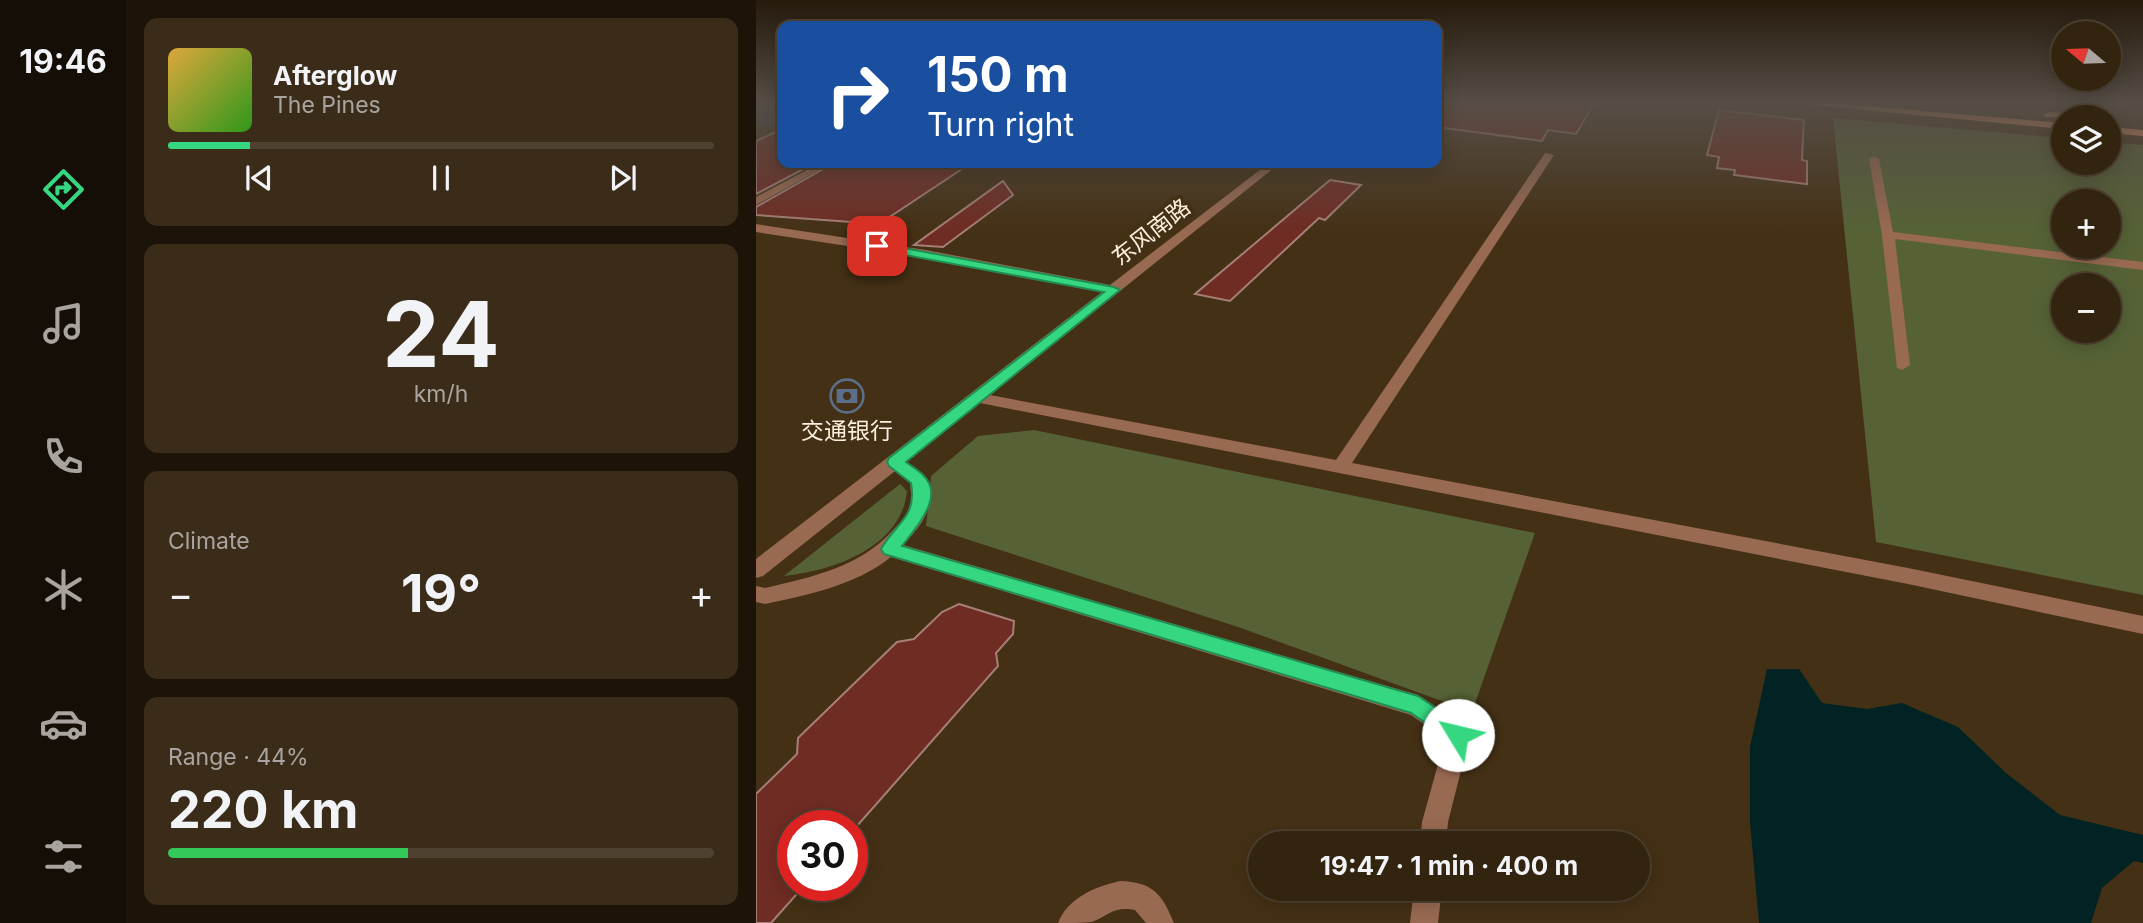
<!DOCTYPE html>
<meta charset="utf-8">
<style>
body{margin:0;font-family:Inter,"Noto Sans SC",sans-serif;background:#3b2c19;color:#f1f3f6;height:100vh;display:flex;flex-direction:column;font-size:26px;white-space:nowrap}
*{box-sizing:border-box;margin:0}
p{font-size:23px;color:#a9a49f}
.icon{flex:none;width:38px;height:38px;fill:none;stroke:currentColor;stroke-width:2;stroke-linecap:round;stroke-linejoin:round}
.map{position:relative;flex:1;overflow:hidden}
.drawer{display:flex;flex-direction:column;gap:18px;padding:18px;background:#1c1409;width:630px}
.drawer>*{flex:none}
.hud{position:absolute;left:21px;top:21px;width:665px;height:147px;border-radius:14px;box-shadow:0 4px 18px #0003,0 0 0 2px #4e4130;background:#1a4fa0;color:#fff;overflow:hidden}
.needle{width:46px;rotate:289deg}
.tools{position:absolute;left:1295px;top:21px;display:grid;gap:14px}
.tools a{display:grid;place-items:center;width:70px;height:70px;border-radius:50%;background:#332410;box-shadow:0 4px 18px #0003,0 0 0 2px #4e4130;font-size:35px}
.speed{position:absolute;left:21px;top:810px;display:flex;gap:14px;font-size:35px;font-weight:700;text-align:center}
.speed>*{display:grid;place-content:center;width:91px;height:91px;border-radius:50%;background:#332410;box-shadow:0 4px 18px #0003,0 0 0 2px #4e4130;line-height:1}
.speed .limit{border:10px solid #d22;background:#fff;color:#111}
.pin{position:absolute;display:grid;place-items:center;width:60px;height:60px;color:#fff;margin:-30px;border-radius:14px;box-shadow:0 4px 10px #0006}
.me{position:absolute;width:77px;margin:-38px;rotate:306deg;stroke-linejoin:round;filter:drop-shadow(0 0 5px #0008)}
.turn{display:flex;align-items:center;gap:24px;height:147px;padding:0 35px;font-size:32px}
.turn .icon{width:91px;height:91px;stroke-width:2.5}
.turn b{display:block;font-size:49px;line-height:60px}
.big{font-size:52px;font-weight:700;line-height:1.1}
.drawer .widget{flex:1;display:flex;flex-direction:column;justify-content:center;gap:10px;min-width:0;padding:0 24px;border-radius:14px;background:#3b2c19}
.drawer .dial{align-items:center;gap:0}
.dial b{font-size:91px;line-height:1}
.song{display:flex;align-items:center;gap:21px}
.cover{width:84px;height:84px;border-radius:10px;background:linear-gradient(135deg,hsl(40 70% 55%),hsl(110 70% 35%))}
.played{height:7px;border-radius:4px;background:linear-gradient(90deg,#35d881 15%,#4e4130 15%)}
.keys{display:flex;justify-content:space-around;direction:ltr}
.heat{display:flex;justify-content:space-between;align-items:center;font-size:38px;direction:ltr}
.charge{height:10px;border-radius:5px;background:linear-gradient(90deg,#34c759 44%,#4e4130 0)}
.trip{position:absolute;left:492px;top:831px;width:402px;height:70px;border-radius:35px;background:#332410;box-shadow:0 4px 18px #0003,0 0 0 2px #4e4130;font-weight:700;line-height:70px;text-align:center}
main{display:flex;flex:1;min-height:0}
.tab-bar{display:flex;flex-direction:column;width:126px;justify-content:space-around;align-items:center;background:#140e06;color:#a9a49f}
.tab-bar .icon{width:49px;height:49px}
.tab-bar .current{color:#35d881}
.tab-bar b{font-size:32px;color:#f1f3f6}
.map>svg:first-child{display:block}
.education{fill:#3e3849}
.green{fill:#566236;fill-rule:evenodd}
.water{fill:#012323}
.building{fill:#6f2c23;stroke:#a57f78;stroke-width:2}
.lines{fill:none;stroke-linecap:round;stroke-linejoin:round}
.minor{fill:#996a52;fill-rule:evenodd}
.major{fill:#fd9c6b;fill-rule:evenodd}
.route{fill:#35d881;stroke:#228c54;stroke-width:2}
.labels{text-anchor:middle;stroke-width:7;stroke-linejoin:round;paint-order:stroke}
.street-label{font-size:23px;fill:#fcefdf;stroke:#443015}
.poi-label{font-size:23px;fill:#fcefdf;stroke:#443015}
</style>
<main>
<nav class="tab-bar">
<b>19:46</b>
<svg class="icon current" aria-label="directions" viewBox="0 0 24 24"><path d="M12 3l9 9-9 9-9-9zM9 14v-3h6M13 9l2 2-2 2"/></svg>
<svg class="icon" aria-label="music" viewBox="0 0 24 24"><path d="M9 18V5l10-2v13"/><circle cx="6" cy="18" r="3"/><circle cx="16" cy="16" r="3"/></svg>
<svg class="icon" aria-label="phone" viewBox="0 0 24 24"><path d="M5 4h4l2 5-3 2q2 4 5 5l2-3 5 2v4C11 20 4 13 5 4z"/></svg>
<svg class="icon" aria-label="climate" viewBox="0 0 24 24"><path d="M12 3v18M4 7l16 10M4 17L20 7"/></svg>
<svg class="icon" aria-label="car" viewBox="0 0 24 24"><path d="M5 17H2v-5l4-1 3-4h7l3 4 3 1v5h-3M9 17h6M6 11h13"/><circle cx="7" cy="17" r="2"/><circle cx="17" cy="17" r="2"/></svg>
<svg class="icon" aria-label="filters" viewBox="0 0 24 24"><path d="M4 7h16M4 17h16"/><circle cx="9" cy="7" r="2"/><circle cx="15" cy="17" r="2"/></svg>
</nav>
<section class="drawer">
<div class="widget">
<div class="song"><i class="cover"></i><div><b>Afterglow</b><p>The Pines</p></div></div>
<div class="played"></div>
<div class="keys"><svg class="icon" aria-label="previous" viewBox="0 0 24 24"><path d="M18 5L8 12l10 7zM5 5v14"/></svg><svg class="icon" aria-label="pause" viewBox="0 0 24 24"><path d="M8 5v14M16 5v14"/></svg><svg class="icon" aria-label="next" viewBox="0 0 24 24"><path d="M6 5l10 7-10 7zM19 5v14"/></svg></div>
</div>
<div class="widget dial"><b>24</b><p>km/h</p></div>
<div class="widget"><p>Climate</p>
<div class="heat"><a>−</a><b class="big">19°</b><a>+</a></div>
</div>
<div class="widget"><p>Range · 44%</p><b class="big">220 km</b><div class="charge"></div></div>
</section>
<div class="map">
<svg width="1387" height="923" viewBox="0 0 1387 923">
<rect width="100%" height="100%" fill="#443015"/>
<path class="education" d="M 0,102 L 26,102 L 26,126 L 0,125 Z"/>
<path class="green" d="M 1077,118 L 1307,138 L 1307,163 L 1353,163 L 1353,142 L 1387,145 L 1387,595 L 1120,542 ZM 1307,201 L 1353,201 L 1353,247 L 1307,247 ZM 1307,285 L 1353,285 L 1353,331 L 1307,331 Z
M 278,430 L 779,533 L 716,712 L 485,628 L 170,526 L 175,476 L 222,436 Z
M 144,484 L 151,491 C 146,547 77,571 28,576 Z"/>
<path class="water" d="M 1011,669 L 1043,669 L 1066,703 L 1111,709 L 1146,703 L 1202,727 L 1250,773 L 1304,815 L 1387,835 L 1387,863 L 1378,861 L 1346,888 L 1335,923 L 1003,923 L 994,822 L 994,747 Z"/>
<path class="building" d="M 681,102 L 839,102 L 820,134 L 792,130 L 786,141 L 681,127 Z
M 963,110 L 1048,120 L 1046,160 L 1051,161 L 1051,184 L 978,175 L 979,170 L 961,168 L 963,157 L 951,155 Z
M 26,129 L 26,163 L 59,163 L 0,194 L 0,141 Z
M 78,163 L 215,163 L 123,224 L 0,215 L 0,207 Z
M 574,180 L 605,185 L 569,220 L 563,218 L 474,301 L 439,294 Z
M 247,181 L 257,195 L 187,247 L 158,245 Z
M 203,604 L 258,621 L 257,634 L 240,653 L 242,666 L 101,826 L 37,826 L 37,886 L 48,886 L 15,923 L 0,923 L 0,794 L 41,754 L 42,738 L 141,642 L 158,639 L 186,612 Z"/>
<g class="lines">
<path class="minor" d="M 789,153 L 798,155 L 596,463 L 1152,568 L 1387,616 L 1387,634 L 1152,584 L 224,403 L 150,462 L 172,480 C 177,512 168,522 147,545 L 662,695 L 711,727 L 714,735 L 692,822 L 690,844 L 664,844 L 666,822 L 689,739 L 655,715 L 135,557 C 100,585 52,595 9,604 L 0,602 L 0,586 L 9,588 C 56,577 104,567 137,530 C 144,523 153,514 156,504 L 154,483 L 139,471 L 7,576 L 0,578 L 0,559 L 346,292 L 170,258 L 0,232 L 0,224 L 170,250 L 354,285 L 513,163 L 524,163 L 234,395 L 580,460 Z
M 1118,156 L 1123,159 L 1137,232 L 1387,262 L 1387,270 L 1139,239 L 1154,365 L 1146,370 L 1141,368 L 1126,235 L 1113,159 Z
M 64,163 L 76,163 L 0,205 L 0,197 Z
M 364,881 C 397,882 406,894 418,923 L 390,923 L 379,910 C 357,906 354,915 336,922 C 327,923 312,923 302,923 C 312,898 338,887 364,881 Z
M 658,889 L 686,889 L 682,923 L 654,923 Z"/>
<path class="major" d="M 1026,102 L 1066,102 L 1307,123 L 1307,129 Z
M 1292,112 L 1323,114 L 1328,117 L 1289,117 L 1287,115 Z
M 1353,127 L 1387,130 L 1387,136 L 1353,133 Z"/>
</g>
<linearGradient id="sky" x2="0" y2="1"><stop stop-color="#251a0c"/><stop offset="0.44" stop-color="#564e46"/><stop offset="1" stop-color="#564e46" stop-opacity="0"/></linearGradient>
<rect width="1387" height="232" fill="url(#sky)"/>
<path class="route" d="M 121,243 L 358,287 L 364,290 L 150,462 C 155,466 163,470 168,476 C 189,497 159,529 146,546 L 662,696 L 710,728 L 713,735 L 710,742 L 702,746 L 655,713 L 128,554 L 125,549 C 141,521 161,518 155,483 L 133,466 L 131,462 L 133,458 L 348,292 L 117,249 L 117,244 Z"/>
<defs>
<symbol id="bank-ring" viewBox="-11 -11 22 22"><circle r="9.5" fill="#443015" stroke="#5c6f8a" stroke-width="1.5"/><path d="M-6-4H6V4H-6ZM0-2.3a2.3 2.3 0 1 0 0 4.6a2.3 2.3 0 1 0 0-4.6Z" fill="#5c6f8a"/></symbol>
</defs>
<g fill-rule="evenodd">
<use href="#bank-ring" x="72" y="377" width="38" height="38"/>
</g>
<g class="labels">
<g class="street-label">
<text transform="translate(395 232) rotate(-38)" y="8">东风南路</text>
</g>
<g class="poi-label">
<text x="91" y="439">交通银行</text>
</g>
</g>
</svg>
<div class="tools">
<a><svg class="needle" viewBox="-14 -14 28 28"><path d="M0-13l5 13h-10z" fill="#e53935"/><path d="M0 13l5-13h-10z" fill="#a9a49f"/></svg></a>
<a><svg class="icon" aria-label="layers" viewBox="0 0 24 24"><path d="M12 4l9 5-9 5-9-5zM3 14l9 5 9-5"/></svg></a>
<a>+</a>
<a>−</a>
</div>
<div class="speed"><div class="limit">30</div></div>
<div class="pin" style="left:121px;top:246px;background:#d93025"><svg class="icon" aria-label="arrive" viewBox="0 0 24 24"><path d="M6 21V4h12l-3 4 3 4H6"/></svg></div>
<svg class="me" style="left:702px;top:735px" viewBox="-20 -20 40 40"><circle r="19" fill="#fff"/><path d="M0-13L10 11 0 6-10 11z" fill="#35d881"/></svg>
<div class="trip">19:47 · 1 min · 400 m</div>
<div class="hud">
<div class="turn"><svg class="icon" aria-label="right" viewBox="0 0 24 24"><path d="M7 20v-9h11M14 6l5 5-5 5"/></svg><div><b>150 m</b>Turn right</div></div>
</div>
</div>
</main>
